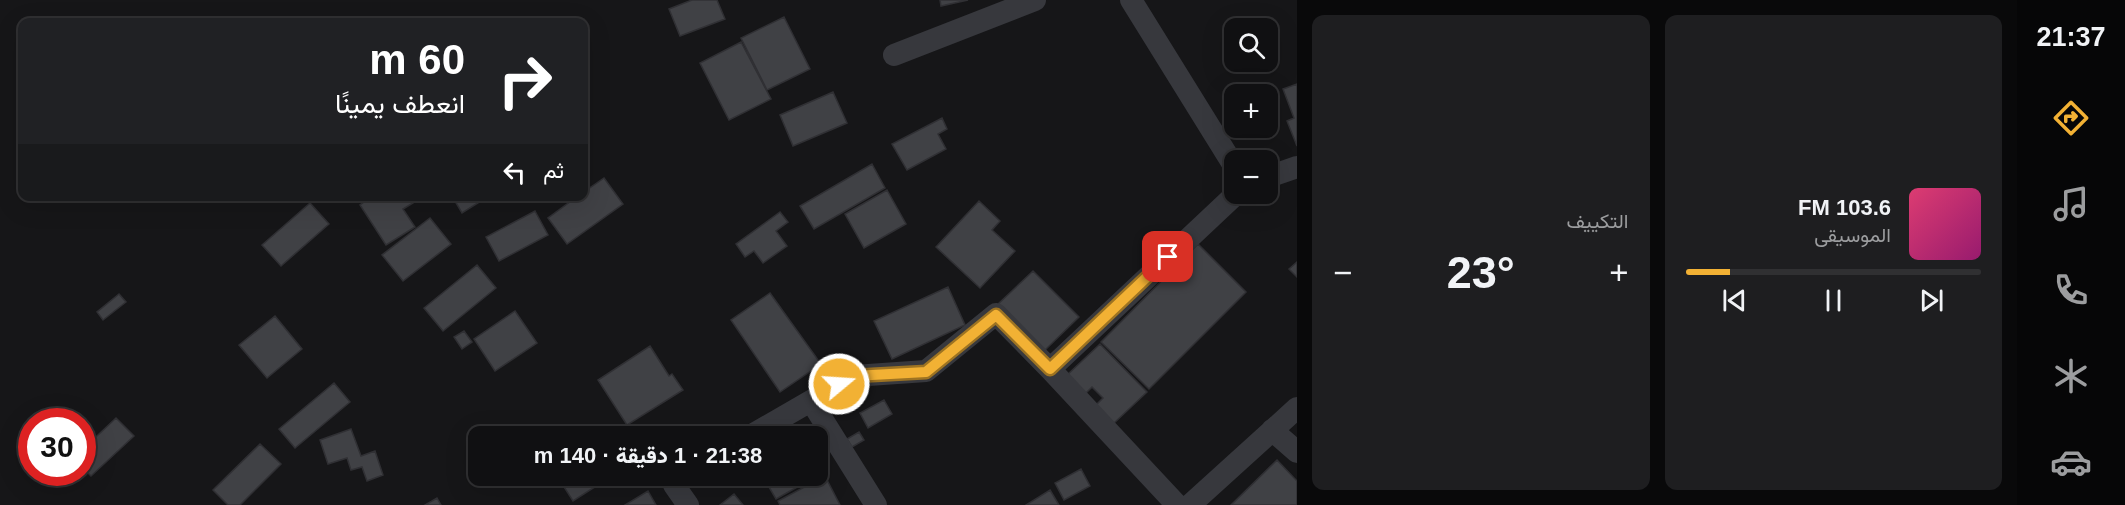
<!DOCTYPE html>
<html lang="ar">
<meta charset="utf-8">
<style>
body{margin:0;font-family:Helvetica,Vazirmatn,sans-serif;background:#1e1e20;color:#f1f3f6;direction:rtl;height:100vh;display:flex;flex-direction:column;font-size:22px;white-space:nowrap}
*{box-sizing:border-box;margin:0}
p{font-size:20px;color:#9c9d9f}
.icon{flex:none;width:33px;height:33px;fill:none;stroke:currentColor;stroke-width:2;stroke-linecap:round;stroke-linejoin:round}
.map{position:relative;flex:1;overflow:hidden;direction:ltr}
.panel{display:flex;flex-direction:column;gap:15px;padding:15px;background:#09090a;width:720px}
.panel>*{flex:none}
.guide{position:absolute;left:18px;top:18px;width:570px;height:183px;border-radius:12px;box-shadow:0 6px 24px #0002,0 0 0 2px #303032;direction:rtl;background:#202124;color:#fff;overflow:hidden}
.buttons{position:absolute;left:1224px;top:18px;display:grid;gap:12px}
.buttons a{display:grid;place-items:center;width:54px;height:54px;border-radius:12px;background:#101012;box-shadow:0 6px 24px #0002,0 0 0 2px #303032;font-size:30px}
.speed{position:absolute;left:18px;top:408px;display:flex;gap:12px;font-size:30px;font-weight:700;text-align:center}
.speed>*{display:grid;place-content:center;width:78px;height:78px;border-radius:50%;background:#101012;box-shadow:0 6px 24px #0002,0 0 0 2px #303032;line-height:1}
.speed .limit{border:9px solid #d22;background:#fff;color:#111}
.pin{position:absolute;display:grid;place-items:center;width:51px;height:51px;color:#fff;margin:-26px;border-radius:12px;box-shadow:0 3px 9px #0006}
.me{position:absolute;width:66px;margin:-33px;rotate:72deg;stroke-linejoin:round;filter:drop-shadow(0 0 4px #0008)}
.turn{display:flex;align-items:center;gap:21px;height:126px;padding:0 24px;font-size:27px}
.turn .icon{width:78px;height:78px;stroke-width:2.5}
.turn b{display:block;font-size:42px;line-height:51px}
.then{display:flex;align-items:center;height:57px;padding:0 24px;background:#0003;gap:12px;font-size:22px}
.big{font-size:45px;font-weight:800;line-height:1.1}
.panel .widget{flex:1;display:flex;flex-direction:column;justify-content:center;gap:9px;min-width:0;padding:0 21px;border-radius:12px;background:#1e1e20}
.song{display:flex;align-items:center;gap:18px}
.cover{width:72px;height:72px;border-radius:9px;background:linear-gradient(135deg,hsl(340 70% 55%),hsl(320 70% 35%))}
.played{height:6px;border-radius:3px;background:linear-gradient(90deg,#f2b134 15%,#303032 15%)}
.keys{display:flex;justify-content:space-around;direction:ltr}
.heat{display:flex;justify-content:space-between;align-items:center;font-size:33px;direction:ltr}
.panel .tiles{flex:1;display:grid;gap:15px;grid-template-columns:repeat(2,1fr)}
.trip{position:absolute;left:468px;top:426px;width:360px;height:60px;border-radius:12px;background:#101012;box-shadow:0 6px 24px #0002,0 0 0 2px #303032;font-weight:800;line-height:60px;text-align:center;direction:rtl}
main{display:flex;flex:1;min-height:0}
.dock{display:flex;flex-direction:column;width:108px;justify-content:space-around;align-items:center;background:#060607;color:#9c9d9f}
.dock .icon{width:42px;height:42px}
.dock .on{color:#f2b134}
.dock b{font-size:27px;color:#f1f3f6}
.map>svg:first-child{display:block}
.building{fill:#404145;stroke:#303034;stroke-width:1.5}
.lines{fill:none;stroke-linecap:round;stroke-linejoin:round}
.minor{stroke:#37383d;stroke-width:22}
.route-casing{stroke:#9d7322;stroke-width:15}
.route{stroke:#f2b134;stroke-width:10}
</style>
<main>
<nav class="dock">
<b>21:37</b>
<svg class="icon on" aria-label="directions" viewBox="0 0 24 24"><path d="M12 3l9 9-9 9-9-9zM9 14v-3h6M13 9l2 2-2 2"/></svg>
<svg class="icon" aria-label="music" viewBox="0 0 24 24"><path d="M9 18V5l10-2v13"/><circle cx="6" cy="18" r="3"/><circle cx="16" cy="16" r="3"/></svg>
<svg class="icon" aria-label="phone" viewBox="0 0 24 24"><path d="M5 4h4l2 5-3 2q2 4 5 5l2-3 5 2v4C11 20 4 13 5 4z"/></svg>
<svg class="icon" aria-label="climate" viewBox="0 0 24 24"><path d="M12 3v18M4 7l16 10M4 17L20 7"/></svg>
<svg class="icon" aria-label="car" viewBox="0 0 24 24"><path d="M5 17H2v-5l4-1 3-4h7l3 4 3 1v5h-3M9 17h6M6 11h13"/><circle cx="7" cy="17" r="2"/><circle cx="17" cy="17" r="2"/></svg>
</nav>
<section class="panel">
<div class="tiles">
<div class="widget">
<div class="song"><i class="cover"></i><div><b>103.6 FM</b><p>الموسيقى</p></div></div>
<div class="played"></div>
<div class="keys"><svg class="icon" aria-label="previous" viewBox="0 0 24 24"><path d="M18 5L8 12l10 7zM5 5v14"/></svg><svg class="icon" aria-label="pause" viewBox="0 0 24 24"><path d="M8 5v14M16 5v14"/></svg><svg class="icon" aria-label="next" viewBox="0 0 24 24"><path d="M6 5l10 7-10 7zM19 5v14"/></svg></div>
</div>
<div class="widget"><p>التكييف</p>
<div class="heat"><a>−</a><b class="big">23°</b><a>+</a></div>
</div>
</div>
</section>
<div class="map">
<svg width="1297" height="505" viewBox="0 0 1297 505">
<rect width="100%" height="100%" fill="#161618"/>
<path class="building" d="M 692,0 L 717,0 L 725,19 L 680,36 L 669,9 Z
M 940,0 L 968,0 L 941,6 Z
M 784,17 L 810,69 L 767,90 L 741,38 Z
M 741,42 L 771,99 L 729,120 L 700,63 Z
M 1297,84 L 1297,146 L 1287,121 L 1294,118 L 1283,89 Z
M 833,92 L 847,123 L 793,146 L 780,115 Z
M 942,118 L 947,129 L 938,134 L 946,149 L 907,170 L 892,144 Z
M 872,164 L 885,188 L 814,229 L 800,206 Z
M 604,178 L 623,204 L 567,244 L 548,218 L 578,196 L 584,196 L 584,192 Z
M 887,190 L 906,224 L 864,248 L 845,214 Z
M 372,196 L 409,196 L 413,203 L 403,209 L 415,227 L 386,245 L 360,205 Z
M 452,196 L 489,196 L 462,213 Z
M 979,201 L 1000,221 L 992,230 L 1015,251 L 980,288 L 936,247 Z
M 310,203 L 329,224 L 281,266 L 262,245 Z
M 535,211 L 548,235 L 499,261 L 486,237 Z
M 780,212 L 788,222 L 776,231 L 787,246 L 763,263 L 754,251 L 745,257 L 736,244 Z
M 430,218 L 451,244 L 403,281 L 382,255 Z
M 1198,244 L 1246,292 L 1149,389 L 1101,342 Z
M 1297,262 L 1297,277 L 1289,269 Z
M 477,265 L 496,288 L 443,331 L 424,308 Z
M 1033,271 L 1079,317 L 1043,352 L 997,305 Z
M 948,287 L 965,325 L 892,359 L 874,321 Z
M 770,293 L 821,364 L 780,392 L 731,320 Z
M 119,294 L 126,302 L 103,320 L 97,312 Z
M 515,311 L 537,343 L 495,371 L 474,339 Z
M 275,316 L 302,349 L 267,378 L 239,345 Z
M 464,331 L 472,342 L 462,349 L 454,337 Z
M 1100,344 L 1147,392 L 1113,424 L 1095,406 L 1103,398 L 1092,387 L 1084,395 L 1066,376 Z
M 650,346 L 669,376 L 672,374 L 683,390 L 627,425 L 598,380 Z
M 334,383 L 350,402 L 295,448 L 279,429 Z
M 884,400 L 892,414 L 868,428 L 860,413 Z
M 116,418 L 134,436 L 91,476 L 82,467 L 82,450 Z
M 796,426 L 803,436 L 778,436 Z
M 351,429 L 361,456 L 375,451 L 383,475 L 367,481 L 362,467 L 351,470 L 347,458 L 328,464 L 320,440 Z
M 859,432 L 864,440 L 852,447 L 847,439 Z
M 260,444 L 281,464 L 240,505 L 228,505 L 213,490 Z
M 818,458 L 825,471 L 818,475 Z
M 1277,460 L 1297,481 L 1297,505 L 1231,505 Z
M 1081,469 L 1090,486 L 1064,500 L 1055,483 Z
M 557,476 L 612,476 L 573,501 Z
M 747,476 L 765,476 L 752,483 Z
M 777,476 L 817,476 L 776,499 L 766,482 Z
M 825,476 L 840,505 L 780,505 L 778,501 Z
M 1050,490 L 1059,505 L 1026,505 Z
M 648,491 L 656,505 L 625,505 Z
M 734,494 L 743,505 L 720,505 Z
M 437,498 L 441,505 L 425,505 Z"/>
<g class="lines">
<path class="minor" d="M 1131,0 L 1234,166
M 894,55 L 1035,0
M 1268,177 L 1297,167
M 1050,369 L 1236,194
M 811,401 L 876,505
M 1272,430 L 1297,452
M 750,436 L 854,376 L 926,371 L 996,314 L 1050,369 L 1177,505
M 688,505 L 674,485 L 688,476
M 1190,505 L 1297,408"/>
</g>
<g class="lines">
<defs>
<path id="route" d="M 839,384 L 854,376 L 926,372 L 996,315 L 1050,369 L 1168,257"/>
</defs>
<use href="#route" class="route-casing"/>
<use href="#route" class="route"/>
</g>
</svg>
<div class="buttons">
<a><svg class="icon" aria-label="search" viewBox="0 0 24 24"><circle cx="10" cy="10" r="6"/><path d="M15 15l6 6"/></svg></a>
<a>+</a>
<a>−</a>
</div>
<div class="speed"><div class="limit">30</div></div>
<div class="pin" style="left:1168px;top:257px;background:#d93025"><svg class="icon" aria-label="arrive" viewBox="0 0 24 24"><path d="M6 21V4h12l-3 4 3 4H6"/></svg></div>
<svg class="me" style="left:839px;top:384px" viewBox="-20 -20 40 40"><circle r="17" fill="#f2b134" stroke="#fff" stroke-width="3"/><path d="M0-11L8 9 0 5-8 9z" fill="#fff"/></svg>
<div class="trip">21:38 · 1 دقيقة · 140 m</div>
<div class="guide">
<div class="turn"><svg class="icon" aria-label="right" viewBox="0 0 24 24"><path d="M7 20v-9h11M14 6l5 5-5 5"/></svg><div><b>60 m</b>انعطف يمينًا</div></div>
<div class="then">ثم<svg class="icon" aria-label="left" viewBox="0 0 24 24"><path d="M17 20v-9H6M10 6l-5 5 5 5"/></svg></div>
</div>
</div>
</main>
